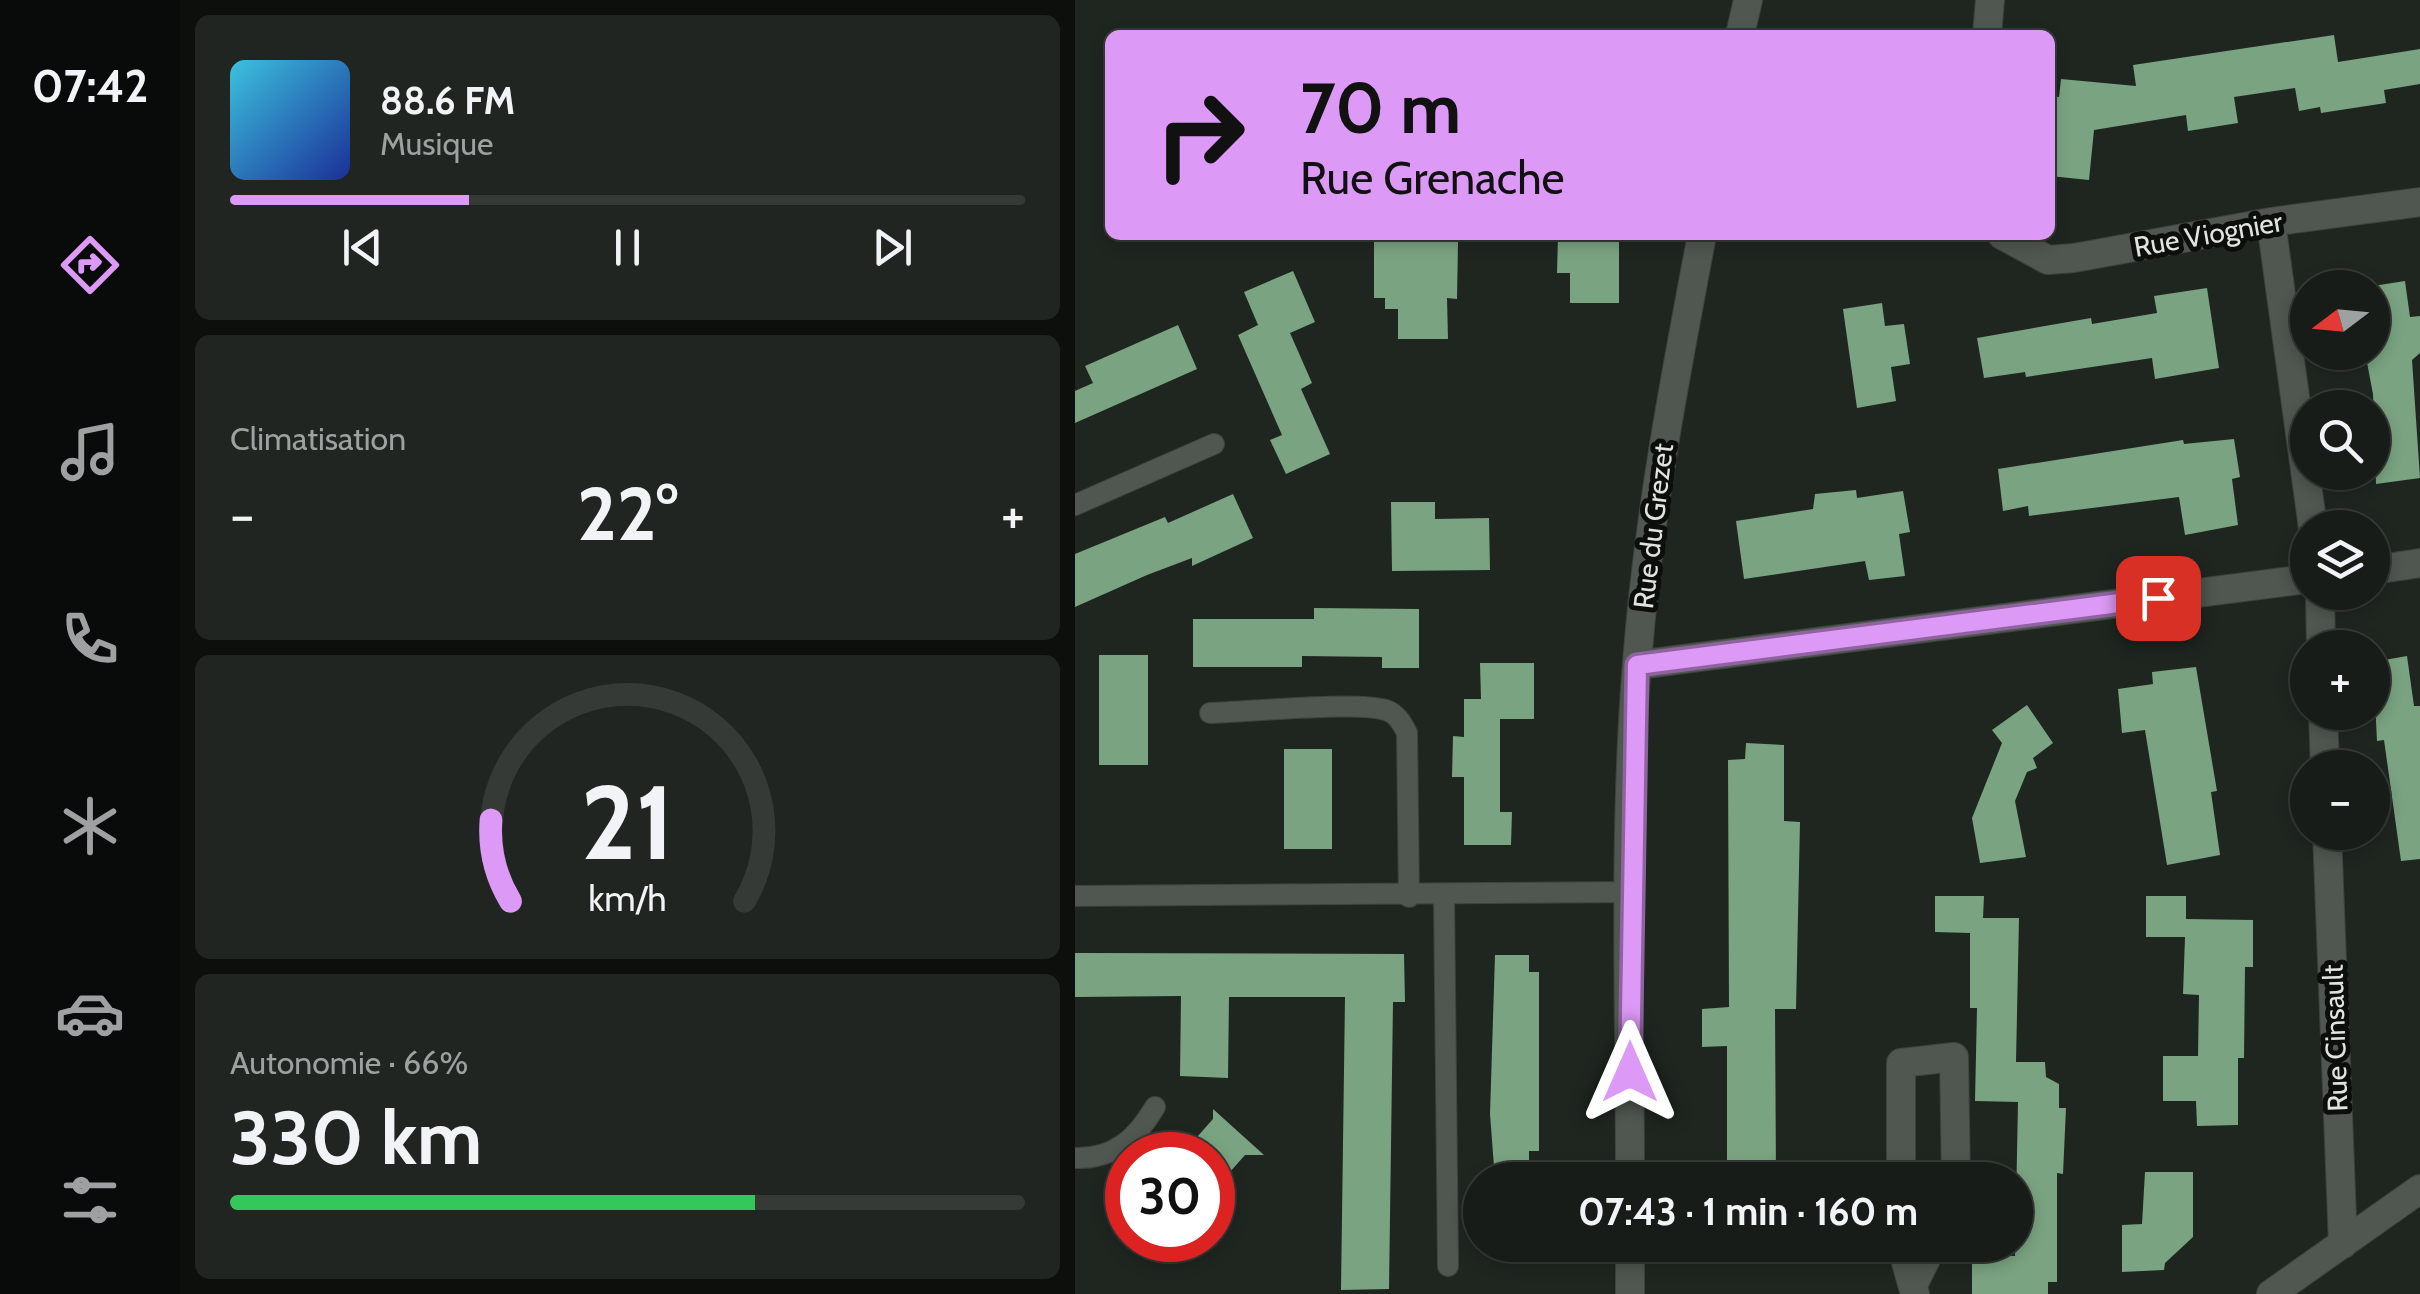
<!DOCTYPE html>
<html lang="fr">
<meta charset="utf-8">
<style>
body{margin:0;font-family:Cabin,sans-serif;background:#202521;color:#f1f3f6;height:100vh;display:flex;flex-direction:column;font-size:38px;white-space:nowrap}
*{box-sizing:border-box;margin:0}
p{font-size:32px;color:#9ea1a2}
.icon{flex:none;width:55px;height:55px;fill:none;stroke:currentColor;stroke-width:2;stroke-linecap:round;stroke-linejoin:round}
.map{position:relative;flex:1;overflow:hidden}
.drawer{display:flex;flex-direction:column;gap:15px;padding:15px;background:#0d0f0d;width:895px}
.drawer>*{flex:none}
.hud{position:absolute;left:30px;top:30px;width:950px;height:210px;border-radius:15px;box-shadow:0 5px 15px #0003,0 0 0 2px #363a37;background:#dc99f5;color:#111;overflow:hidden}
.needle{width:65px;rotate:254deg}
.fabs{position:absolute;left:1215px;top:270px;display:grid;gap:20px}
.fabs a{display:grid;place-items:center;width:100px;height:100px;border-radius:50%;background:#171c18;box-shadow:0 5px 15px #0003,0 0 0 2px #363a37;font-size:50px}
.speed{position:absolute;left:30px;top:1132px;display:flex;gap:20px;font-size:50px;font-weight:700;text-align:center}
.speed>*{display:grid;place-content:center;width:130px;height:130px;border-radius:50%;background:#171c18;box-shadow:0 5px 15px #0003,0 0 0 2px #363a37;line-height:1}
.speed .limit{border:15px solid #d22;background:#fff;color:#111}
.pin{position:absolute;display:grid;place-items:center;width:85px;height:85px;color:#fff;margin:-42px;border-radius:20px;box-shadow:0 5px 15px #0006}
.me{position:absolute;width:110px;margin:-55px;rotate:0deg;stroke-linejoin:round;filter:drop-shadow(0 0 8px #0008)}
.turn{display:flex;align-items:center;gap:35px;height:210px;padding:0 30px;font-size:45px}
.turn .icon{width:130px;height:130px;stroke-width:2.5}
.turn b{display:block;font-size:70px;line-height:85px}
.big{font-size:75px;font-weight:800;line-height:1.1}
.drawer .widget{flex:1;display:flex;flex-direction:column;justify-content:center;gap:15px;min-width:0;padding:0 35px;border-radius:15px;background:#202521}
.drawer .dial{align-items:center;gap:0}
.dial svg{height:260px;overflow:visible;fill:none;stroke:#363a37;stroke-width:7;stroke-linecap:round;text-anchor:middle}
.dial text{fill:#f1f3f6;stroke:none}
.song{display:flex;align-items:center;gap:30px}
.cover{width:120px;height:120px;border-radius:15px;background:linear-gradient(135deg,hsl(190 70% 55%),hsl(230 70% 35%))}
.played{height:10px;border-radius:5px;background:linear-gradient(90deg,#dc99f5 30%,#363a37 30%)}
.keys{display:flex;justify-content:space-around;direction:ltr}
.heat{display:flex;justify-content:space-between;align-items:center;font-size:55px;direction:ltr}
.charge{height:15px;border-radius:8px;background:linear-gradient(90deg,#34c759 66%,#363a37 0)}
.trip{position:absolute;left:388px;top:1162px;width:570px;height:100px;border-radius:50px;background:#171c18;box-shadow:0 5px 15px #0003,0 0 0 2px #363a37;font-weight:800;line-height:100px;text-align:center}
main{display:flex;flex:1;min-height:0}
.dock{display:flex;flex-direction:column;width:180px;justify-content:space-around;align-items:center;background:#090b0a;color:#9ea1a2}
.dock .icon{width:70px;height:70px}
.dock .on{color:#dc99f5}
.dock b{font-size:45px;color:#f1f3f6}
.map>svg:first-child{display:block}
.building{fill:#7aa381}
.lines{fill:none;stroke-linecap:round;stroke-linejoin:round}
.service-casing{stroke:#3d423d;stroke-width:22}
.minor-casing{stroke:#3d423d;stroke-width:30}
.service{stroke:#4f5750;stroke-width:20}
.minor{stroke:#4f5750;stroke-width:28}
.route-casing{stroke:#8f639f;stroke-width:25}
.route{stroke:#dc99f5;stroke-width:18}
.labels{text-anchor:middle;stroke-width:10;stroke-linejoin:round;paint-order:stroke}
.street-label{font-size:28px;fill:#e0e4e0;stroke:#0b0e0b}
</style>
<main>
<nav class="dock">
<b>07:42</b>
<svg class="icon on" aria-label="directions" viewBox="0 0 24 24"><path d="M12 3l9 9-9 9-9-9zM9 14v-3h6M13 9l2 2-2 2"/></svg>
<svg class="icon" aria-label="music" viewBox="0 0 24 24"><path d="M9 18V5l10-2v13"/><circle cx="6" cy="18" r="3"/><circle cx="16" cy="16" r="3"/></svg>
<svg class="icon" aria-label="phone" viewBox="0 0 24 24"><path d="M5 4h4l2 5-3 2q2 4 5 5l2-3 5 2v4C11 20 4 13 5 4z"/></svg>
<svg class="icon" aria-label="climate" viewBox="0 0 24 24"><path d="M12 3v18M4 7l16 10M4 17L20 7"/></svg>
<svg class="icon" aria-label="car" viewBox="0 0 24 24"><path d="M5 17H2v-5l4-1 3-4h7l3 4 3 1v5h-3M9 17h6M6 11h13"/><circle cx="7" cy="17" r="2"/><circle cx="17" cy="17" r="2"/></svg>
<svg class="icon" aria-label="filters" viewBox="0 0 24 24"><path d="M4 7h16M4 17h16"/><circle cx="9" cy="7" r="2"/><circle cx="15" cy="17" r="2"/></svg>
</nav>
<section class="drawer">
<div class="widget">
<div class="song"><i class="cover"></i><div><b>88.6 FM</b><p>Musique</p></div></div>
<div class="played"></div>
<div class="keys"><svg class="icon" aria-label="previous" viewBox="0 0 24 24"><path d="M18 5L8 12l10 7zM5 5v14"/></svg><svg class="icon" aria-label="pause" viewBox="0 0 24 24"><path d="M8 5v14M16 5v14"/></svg><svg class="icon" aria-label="next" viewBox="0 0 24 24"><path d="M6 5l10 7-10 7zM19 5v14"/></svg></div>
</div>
<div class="widget"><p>Climatisation</p>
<div class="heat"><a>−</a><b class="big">22°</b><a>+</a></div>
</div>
<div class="widget dial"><svg viewBox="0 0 100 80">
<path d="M14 69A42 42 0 1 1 86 69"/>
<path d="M14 69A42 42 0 0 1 8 44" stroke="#dc99f5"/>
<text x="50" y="56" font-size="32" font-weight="700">21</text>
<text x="50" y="72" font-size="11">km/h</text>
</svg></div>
<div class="widget"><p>Autonomie · 66%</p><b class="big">330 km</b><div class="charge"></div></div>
</section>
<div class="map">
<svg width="1345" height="1294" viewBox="0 0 1345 1294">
<rect width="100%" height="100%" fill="#1f2620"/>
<path class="building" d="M 1259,35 L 1263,62 L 1345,49 L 1345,84 L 1309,90 L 1311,103 L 1246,113 L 1245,107 L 1224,111 L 1220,88 L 1159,97 L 1163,123 L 1113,131 L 1111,115 L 1019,130 L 1014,180 L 975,176 L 975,96 L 984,97 L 986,79 L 1061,86 L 1058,65 Z
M 483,235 L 544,235 L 544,303 L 495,303 L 495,273 L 482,273 Z
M 299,242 L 383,242 L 382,299 L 372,298 L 373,339 L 323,339 L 323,309 L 310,309 L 310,298 L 299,298 Z
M 218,271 L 240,322 L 215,333 L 237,383 L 226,389 L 255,454 L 211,474 L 195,440 L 207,435 L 163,335 L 183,325 L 169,292 Z
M 1330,281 L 1335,317 L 1345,316 L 1345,353 L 1337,360 L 1345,478 L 1301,484 L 1298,394 L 1290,352 L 1298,352 L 1298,286 Z
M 1132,288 L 1144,368 L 1080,379 L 1077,358 L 951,377 L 950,372 L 909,378 L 902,338 L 1016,318 L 1017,324 L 1082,313 L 1079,296 Z
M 807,303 L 810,326 L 829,324 L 835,364 L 816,367 L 821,401 L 782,408 L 768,309 Z
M 103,325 L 122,369 L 0,423 L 0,391 L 18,383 L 10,366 Z
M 1159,439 L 1165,477 L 1157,479 L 1163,525 L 1110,535 L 1104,497 L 954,516 L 953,506 L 928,511 L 923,469 L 1108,440 L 1109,444 Z
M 781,490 L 782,498 L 828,491 L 835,532 L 824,534 L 830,576 L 794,580 L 790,561 L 669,579 L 661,521 L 738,509 L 740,494 Z
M 158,494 L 178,538 L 117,566 L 117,558 L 72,575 L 0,607 L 0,554 L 90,517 L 93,523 Z
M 316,502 L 360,502 L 360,519 L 414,518 L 415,570 L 317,571 Z
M 239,608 L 344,609 L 344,668 L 307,668 L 307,657 L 227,656 L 227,667 L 118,667 L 118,619 L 239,619 Z
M 24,655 L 73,655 L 73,765 L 24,765 Z
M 1332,656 L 1339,706 L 1345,706 L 1345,859 L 1326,861 L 1309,740 L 1302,741 L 1298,662 Z
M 405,663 L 459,663 L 459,719 L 425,719 L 425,812 L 437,812 L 436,845 L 389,845 L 389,777 L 377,777 L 378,736 L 389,737 L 389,699 L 406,699 Z
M 1121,667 L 1142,791 L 1136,792 L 1145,855 L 1092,865 L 1070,730 L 1047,733 L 1043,689 L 1078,684 L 1077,672 Z
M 952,705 L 978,743 L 958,758 L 962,768 L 952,772 L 940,801 L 951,857 L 905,863 L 897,818 L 927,743 L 917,730 Z
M 671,743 L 709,745 L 709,821 L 725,822 L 721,1009 L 700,1009 L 701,1178 L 652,1178 L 652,1046 L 627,1047 L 627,1009 L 654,1007 L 653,760 L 670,759 Z
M 209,749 L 257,749 L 257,849 L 209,849 Z
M 860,896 L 909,896 L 908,918 L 944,918 L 941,1062 L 970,1062 L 971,1077 L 984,1084 L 984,1108 L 991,1108 L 988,1174 L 982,1173 L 982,1282 L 973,1282 L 973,1294 L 897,1294 L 897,1255 L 940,1256 L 943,1102 L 900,1101 L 902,1008 L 895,1008 L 895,933 L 860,932 Z
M 1071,896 L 1111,896 L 1111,919 L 1178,920 L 1178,967 L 1170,967 L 1169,1058 L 1163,1058 L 1163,1125 L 1122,1126 L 1121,1101 L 1088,1101 L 1088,1056 L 1123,1056 L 1124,995 L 1108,994 L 1110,937 L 1071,937 Z
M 0,953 L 329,954 L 330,1002 L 318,1002 L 314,1289 L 266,1290 L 270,997 L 154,997 L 153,1078 L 105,1076 L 106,996 L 0,997 Z
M 420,955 L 454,955 L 454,972 L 464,972 L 464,1151 L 454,1151 L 454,1180 L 420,1180 L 415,1114 Z
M 138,1109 L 189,1155 L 170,1155 L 138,1191 L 138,1155 L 106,1155 L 138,1119 Z
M 1070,1172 L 1118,1172 L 1118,1237 L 1090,1263 L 1089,1270 L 1047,1272 L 1047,1225 L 1067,1224 Z"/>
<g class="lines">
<defs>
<path id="service" d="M 0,505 L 139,444
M 135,713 C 174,712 279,701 311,710 C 322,714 327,723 332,733 L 334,897
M 0,896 L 556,892
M 369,896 L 373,1266
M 0,1158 C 39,1159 61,1139 80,1107"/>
<path id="minor" d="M 665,35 L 673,0
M 912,35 L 915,0
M 1196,222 L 1238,528
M 927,235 L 973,260 L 999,258 L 1196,222 L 1345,202
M 1298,570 L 1345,563
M 1245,592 L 1246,648
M 562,665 L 1232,579
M 1248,712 L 1250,768
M 1252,832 L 1268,1244
M 555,1180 C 555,1008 548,834 562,663 C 573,518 600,377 627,235
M 826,1180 L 826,1063 L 879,1057 L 881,1180
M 826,1245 L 840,1294
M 839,1283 L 858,1245
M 555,1294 L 555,1245
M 1196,1294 L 1345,1189"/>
</defs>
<use href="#service" class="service-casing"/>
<use href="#minor" class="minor-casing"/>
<use href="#service" class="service"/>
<use href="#minor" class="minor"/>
</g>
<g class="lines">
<defs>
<path id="route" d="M 555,1072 L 562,665 L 1083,598"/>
</defs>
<use href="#route" class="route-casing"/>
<use href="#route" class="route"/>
</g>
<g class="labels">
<g class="street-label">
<text transform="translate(1133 234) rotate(-10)" y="10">Rue Viognier</text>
<text transform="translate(578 526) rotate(-83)" y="10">Rue du Grezet</text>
<text transform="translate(1260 1038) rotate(-92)" y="10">Rue Cinsault</text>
</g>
</g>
</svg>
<div class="fabs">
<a><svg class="needle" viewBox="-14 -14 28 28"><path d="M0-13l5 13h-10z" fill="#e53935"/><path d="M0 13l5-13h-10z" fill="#9ea1a2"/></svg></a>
<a><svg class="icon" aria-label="search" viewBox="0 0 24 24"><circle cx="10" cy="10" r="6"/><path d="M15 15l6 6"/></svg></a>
<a><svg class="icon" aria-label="layers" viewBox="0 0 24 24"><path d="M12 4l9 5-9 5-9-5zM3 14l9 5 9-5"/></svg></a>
<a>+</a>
<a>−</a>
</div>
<div class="speed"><div class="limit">30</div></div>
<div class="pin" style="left:1083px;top:598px;background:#d93025"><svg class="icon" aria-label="arrive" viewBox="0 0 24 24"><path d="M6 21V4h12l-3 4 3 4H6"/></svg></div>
<svg class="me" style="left:555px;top:1072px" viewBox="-20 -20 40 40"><path d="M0-17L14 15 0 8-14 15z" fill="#dc99f5" stroke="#fff" stroke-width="4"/></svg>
<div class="trip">07:43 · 1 min · 160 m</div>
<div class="hud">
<div class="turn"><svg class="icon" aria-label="right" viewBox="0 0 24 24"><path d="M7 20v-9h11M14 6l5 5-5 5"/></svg><div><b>70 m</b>Rue Grenache</div></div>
</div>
</div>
</main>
